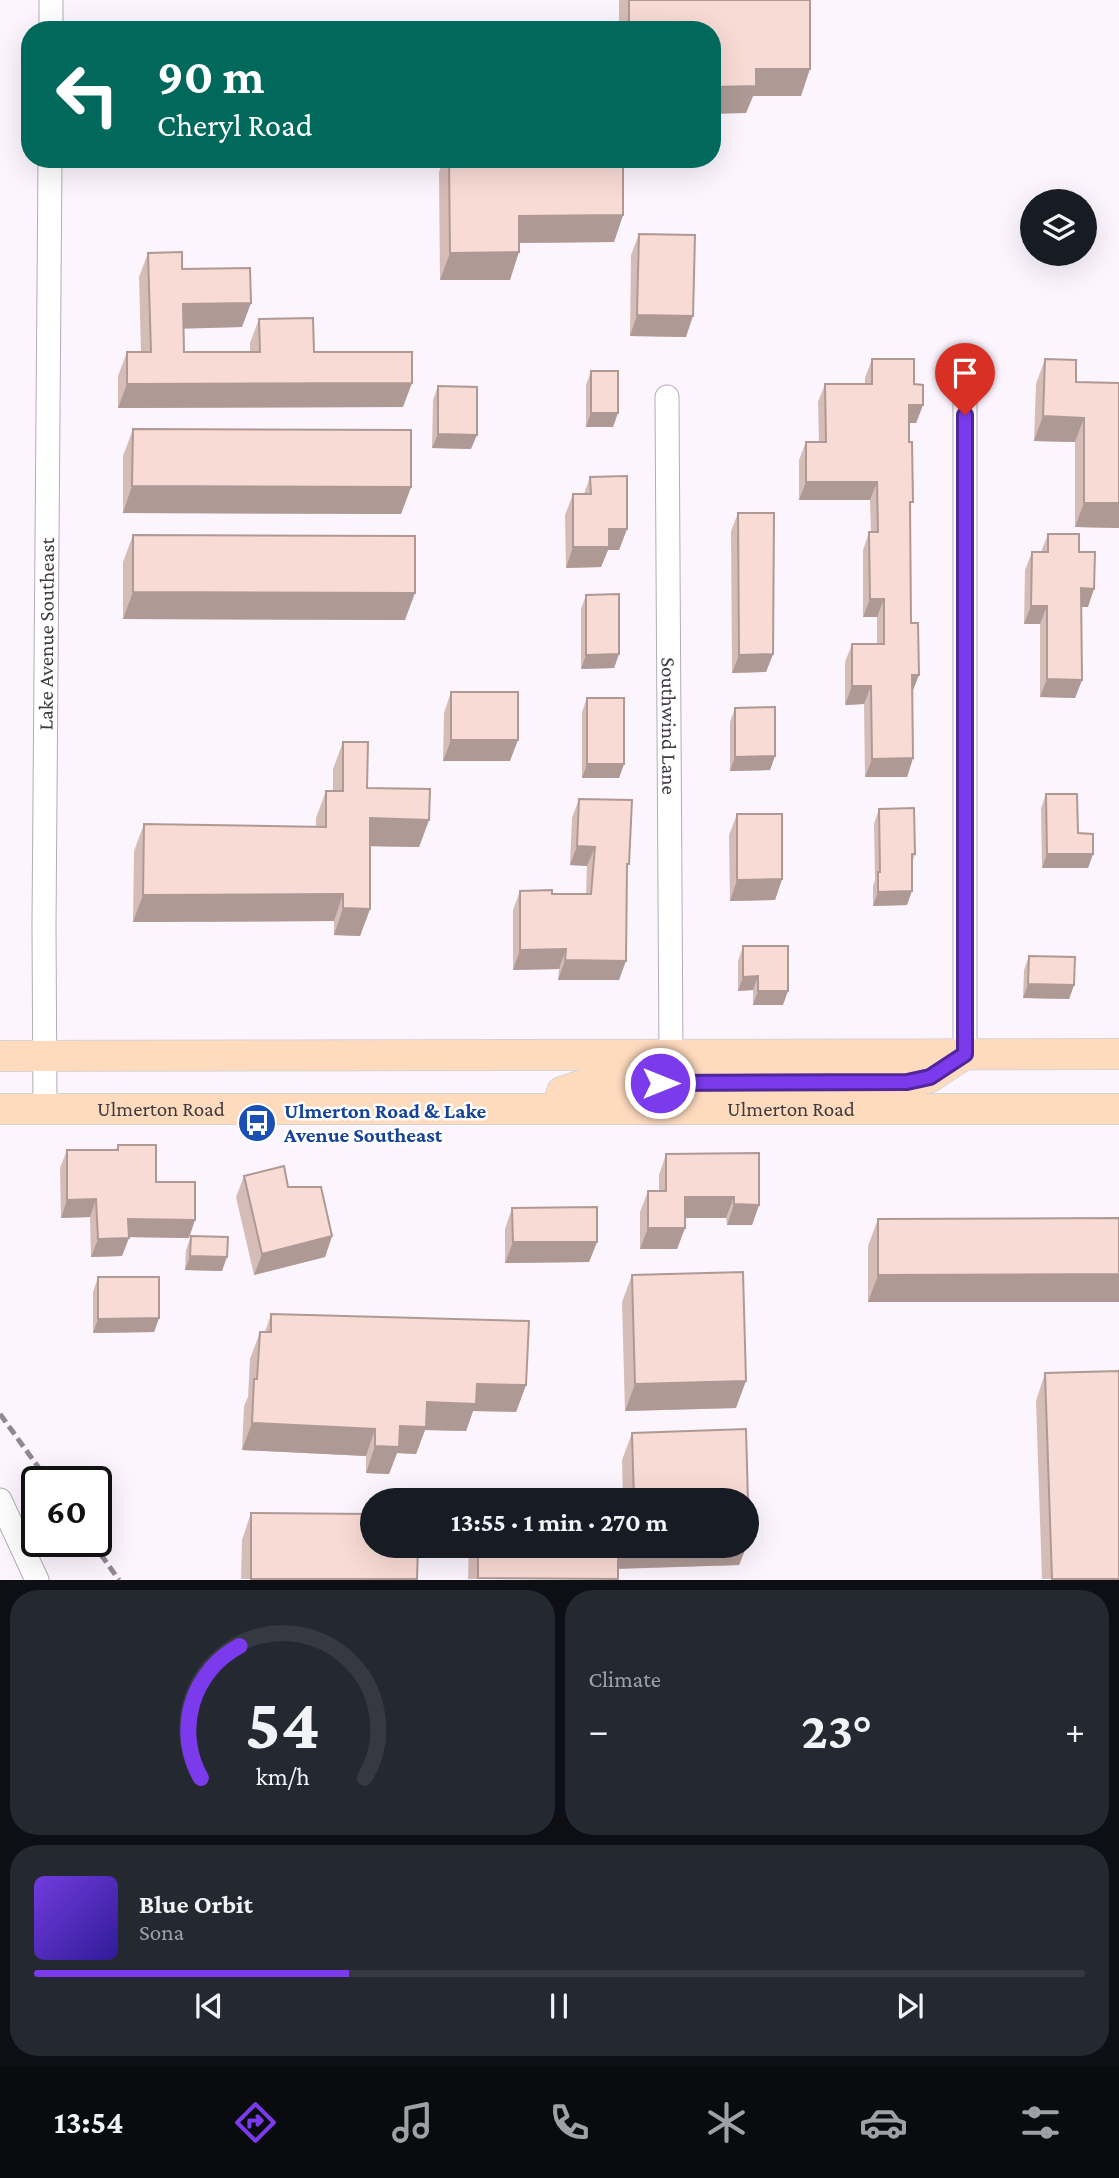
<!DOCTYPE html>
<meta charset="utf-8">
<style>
body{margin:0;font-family:"Crimson Pro",serif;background:#242831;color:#f1f3f6;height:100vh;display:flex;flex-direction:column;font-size:26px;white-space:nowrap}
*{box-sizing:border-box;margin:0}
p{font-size:23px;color:#9ea1a6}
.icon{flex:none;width:38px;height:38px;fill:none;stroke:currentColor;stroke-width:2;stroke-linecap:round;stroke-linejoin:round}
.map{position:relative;height:1580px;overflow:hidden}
.drawer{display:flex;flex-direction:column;gap:10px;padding:10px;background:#0d0f14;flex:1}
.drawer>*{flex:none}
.hud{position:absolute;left:21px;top:21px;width:700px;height:147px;border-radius:28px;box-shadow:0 7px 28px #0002;background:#00695c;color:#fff;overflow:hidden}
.tools{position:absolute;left:1020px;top:189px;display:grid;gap:14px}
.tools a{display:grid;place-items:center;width:77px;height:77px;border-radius:50%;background:#171b24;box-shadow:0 7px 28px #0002;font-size:35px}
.speed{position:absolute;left:21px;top:1466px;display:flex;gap:14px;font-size:35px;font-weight:700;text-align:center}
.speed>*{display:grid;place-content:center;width:91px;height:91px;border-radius:50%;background:#171b24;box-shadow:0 7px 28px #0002;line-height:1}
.speed .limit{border:4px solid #111;border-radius:10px;background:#fff;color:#111}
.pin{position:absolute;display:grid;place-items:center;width:60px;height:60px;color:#fff;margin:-72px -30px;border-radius:50% 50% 50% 0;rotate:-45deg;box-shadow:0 0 7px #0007}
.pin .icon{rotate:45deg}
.me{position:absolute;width:77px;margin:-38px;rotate:90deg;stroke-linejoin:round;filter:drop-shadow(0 0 5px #0008)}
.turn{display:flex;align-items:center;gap:24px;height:147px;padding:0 21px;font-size:32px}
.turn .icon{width:91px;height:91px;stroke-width:2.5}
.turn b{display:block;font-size:49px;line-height:60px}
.big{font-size:52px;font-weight:700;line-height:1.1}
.drawer .widget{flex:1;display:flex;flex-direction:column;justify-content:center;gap:10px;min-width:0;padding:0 24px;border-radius:28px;background:#242831}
.drawer .dial{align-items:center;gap:0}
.dial svg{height:182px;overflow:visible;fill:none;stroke:#363941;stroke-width:7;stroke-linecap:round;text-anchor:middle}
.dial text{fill:#f1f3f6;stroke:none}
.song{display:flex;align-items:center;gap:21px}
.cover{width:84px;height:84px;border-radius:10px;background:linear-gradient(135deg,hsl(260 70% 55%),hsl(250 70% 35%))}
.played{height:7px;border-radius:4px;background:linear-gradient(90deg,#7c3aed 30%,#363941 30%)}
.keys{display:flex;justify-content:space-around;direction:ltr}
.heat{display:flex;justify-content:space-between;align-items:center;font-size:38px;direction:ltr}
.drawer .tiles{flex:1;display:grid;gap:10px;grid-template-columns:1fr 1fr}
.widget:last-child{grid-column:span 2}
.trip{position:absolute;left:360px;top:1488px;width:399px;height:70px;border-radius:35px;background:#171b24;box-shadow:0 7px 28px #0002;font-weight:700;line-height:70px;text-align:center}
.menu{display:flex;height:112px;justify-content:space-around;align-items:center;background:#090b0e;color:#9ea1a6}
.menu .icon{width:49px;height:49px}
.menu .current{color:#7c3aed}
.menu b{font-size:32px;color:#f1f3f6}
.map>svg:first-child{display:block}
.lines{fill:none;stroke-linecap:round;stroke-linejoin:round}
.minor-casing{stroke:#b3abb6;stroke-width:25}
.major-casing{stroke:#d5d4d5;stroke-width:32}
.minor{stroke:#fff;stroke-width:23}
.major{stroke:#ffdbbe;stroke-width:30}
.rail{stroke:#8f8a91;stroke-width:5;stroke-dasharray:10 5;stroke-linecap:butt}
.wall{fill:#d6bcb7}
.shaded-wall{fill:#ae9995}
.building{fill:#f9dbd5;stroke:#ae9995;stroke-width:2}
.route-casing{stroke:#51269a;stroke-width:18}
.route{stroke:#7c3aed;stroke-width:12}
.labels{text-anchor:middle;stroke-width:5;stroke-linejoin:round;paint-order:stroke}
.street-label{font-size:21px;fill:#3e3a3f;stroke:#fff}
.transit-label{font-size:21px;font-weight:bold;fill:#164399;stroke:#fff;text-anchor:start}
</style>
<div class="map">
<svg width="1119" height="1580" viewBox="0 0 1119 1580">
<rect width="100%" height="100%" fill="#fcf5fe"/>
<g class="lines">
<defs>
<g id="minor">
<path d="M 51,30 L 51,0"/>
<path d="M 965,388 L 965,1054"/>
<path id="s1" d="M 667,397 L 671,1055"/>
<path id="s2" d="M 45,1108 L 44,925 L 50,159"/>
<path d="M 0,1500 L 37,1580"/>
</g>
<g id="major">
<path d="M 0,1056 L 1119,1054"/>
<path d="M 557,1108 L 562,1092 L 583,1085 L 907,1082 L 930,1077 L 965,1054"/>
<path id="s3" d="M 0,1109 L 1119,1109"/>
</g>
</defs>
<use href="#minor" class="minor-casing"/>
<use href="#major" class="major-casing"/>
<use href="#minor" class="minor"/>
<use href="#major" class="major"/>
<path class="rail" d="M 0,1414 L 49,1482
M 92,1542 L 119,1580"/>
</g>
<path class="wall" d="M 619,0 L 810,0 L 801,96 L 753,96 L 746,113 L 712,30 L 619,30 Z
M 444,159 L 623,159 L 623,215 L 614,242 L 519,243 L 510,280 L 440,280 L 439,172 Z
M 639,234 L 686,337 L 630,336 L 631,255 Z
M 148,253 L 182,269 L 242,327 L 184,328 L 184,352 L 250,352 L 250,343 L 259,319 L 403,407 L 118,408 L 118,376 L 127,352 L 141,352 L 139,277 Z
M 872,359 L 914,384 L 923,405 L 916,423 L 909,423 L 911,623 L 913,758 L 907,777 L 865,777 L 864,704 L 845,705 L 845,662 L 852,644 L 877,644 L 877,617 L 863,617 L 863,550 L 869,532 L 871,532 L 870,500 L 799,500 L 799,460 L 806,442 L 819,442 L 818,402 L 825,384 L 865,384 L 865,378 Z
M 1045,359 L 1076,382 L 1119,383 L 1119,528 L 1075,527 L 1075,442 L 1034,441 L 1036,384 Z
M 591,371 L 613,427 L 586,427 L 586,385 Z
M 438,386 L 471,449 L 432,448 L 433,400 Z
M 133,429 L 411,487 L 401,514 L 123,513 L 123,456 Z
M 590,477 L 627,529 L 619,550 L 608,550 L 601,567 L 566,568 L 565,515 L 573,494 L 584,494 Z
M 738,513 L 773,654 L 766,672 L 732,673 L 731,531 Z
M 1048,534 L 1079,552 L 1088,607 L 1082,607 L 1082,680 L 1075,698 L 1040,697 L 1040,624 L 1024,624 L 1025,570 L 1032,552 L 1041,552 Z
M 133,535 L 405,620 L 123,619 L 123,562 Z
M 586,595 L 619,654 L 614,668 L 581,669 L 581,609 Z
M 451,692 L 510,761 L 443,761 L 444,713 Z
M 587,698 L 624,764 L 619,778 L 582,778 L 582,712 Z
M 735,708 L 775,756 L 770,770 L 730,771 L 730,722 Z
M 343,742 L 367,788 L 429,820 L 419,847 L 370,846 L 370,909 L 360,936 L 334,935 L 334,921 L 133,922 L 134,851 L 144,824 L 316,827 L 316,818 L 326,791 L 333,791 L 333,769 Z
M 1046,794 L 1093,854 L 1088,868 L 1042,868 L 1041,808 Z
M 579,799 L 627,872 L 619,980 L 558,980 L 559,969 L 513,970 L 513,910 L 520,891 L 552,894 L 586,894 L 587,866 L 570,865 L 572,818 Z
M 879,809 L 915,854 L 912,863 L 907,905 L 873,906 L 873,886 L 875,880 L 874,824 Z
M 737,814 L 782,879 L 775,900 L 730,901 L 729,835 Z
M 743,946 L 783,1005 L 753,1005 L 753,990 L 738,991 L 738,961 Z
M 1029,956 L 1074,985 L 1069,999 L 1023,998 L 1024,970 Z
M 118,1145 L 156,1182 L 189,1238 L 129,1237 L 122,1256 L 91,1257 L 90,1217 L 61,1218 L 60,1168 L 67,1150 L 116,1150 Z
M 666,1154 L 759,1205 L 752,1225 L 727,1225 L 726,1218 L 685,1218 L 685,1228 L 677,1249 L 640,1249 L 640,1212 L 648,1191 L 659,1191 L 659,1175 Z
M 244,1176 L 288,1187 L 332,1236 L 325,1257 L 254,1275 L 236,1197 Z
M 512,1208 L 597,1242 L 589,1262 L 505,1263 L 505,1229 Z
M 1119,1218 L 1119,1302 L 868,1302 L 868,1246 L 878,1219 Z
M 191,1236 L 222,1271 L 185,1270 L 186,1250 Z
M 632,1275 L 736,1408 L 625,1411 L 622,1302 Z
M 98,1277 L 159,1318 L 154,1332 L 93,1333 L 93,1292 Z
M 271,1314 L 526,1385 L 516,1412 L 473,1411 L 466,1431 L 425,1430 L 416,1454 L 397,1453 L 389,1474 L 366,1473 L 366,1456 L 242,1450 L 244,1406 L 248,1397 L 250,1359 L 260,1332 L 265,1332 Z
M 1045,1373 L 1119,1579 L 1042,1579 L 1036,1401 Z
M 632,1433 L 747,1500 L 623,1500 L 622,1460 Z
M 251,1513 L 417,1579 L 241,1579 L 242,1540 Z
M 469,1545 L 747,1545 L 739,1565 L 618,1569 L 617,1579 L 468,1579 Z"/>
<path class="shaded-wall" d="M 756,69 L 810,69 L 801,96 L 753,96 L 746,113 L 712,114 L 712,87 Z
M 623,215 L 614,242 L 509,243 L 519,216 Z
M 519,252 L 510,280 L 440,280 L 450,253 Z
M 251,303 L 242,327 L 174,329 L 183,304 Z
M 637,315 L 693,316 L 686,337 L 630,336 Z
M 412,383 L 403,407 L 118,408 L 127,384 Z
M 909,405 L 923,405 L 916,423 L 902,423 Z
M 591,413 L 618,413 L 613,427 L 586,427 Z
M 1043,416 L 1084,418 L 1075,442 L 1034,441 Z
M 438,434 L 477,435 L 471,449 L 432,448 Z
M 806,482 L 877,482 L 870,500 L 799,500 Z
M 132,486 L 411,487 L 401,514 L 123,513 Z
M 1084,503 L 1119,503 L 1119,528 L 1075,527 Z
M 609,529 L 627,529 L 619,550 L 608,550 L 601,567 L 566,568 L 573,547 Z
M 1081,588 L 1094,589 L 1088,607 L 1075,607 Z
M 133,592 L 415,593 L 405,620 L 123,619 Z
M 870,599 L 884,599 L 877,617 L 863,617 Z
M 1031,606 L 1047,606 L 1040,624 L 1024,624 Z
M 619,654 L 614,668 L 581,669 L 586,655 Z
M 773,654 L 766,672 L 732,673 L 739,655 Z
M 912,675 L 919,675 L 912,693 Z
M 1047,679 L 1082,680 L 1075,698 L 1040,697 Z
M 852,686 L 871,686 L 864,704 L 845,705 Z
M 451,740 L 518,740 L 510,761 L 443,761 Z
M 775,756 L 770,770 L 730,771 L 735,757 Z
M 913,758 L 907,777 L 865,777 L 872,759 Z
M 587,764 L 624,764 L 619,778 L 582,778 Z
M 370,818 L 429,820 L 419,847 L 360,846 Z
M 577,846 L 595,847 L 587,866 L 570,865 Z
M 1047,854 L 1093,854 L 1088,868 L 1042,868 Z
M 782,879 L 775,900 L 730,901 L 737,880 Z
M 912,891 L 907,905 L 873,906 L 878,892 Z
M 343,894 L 334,921 L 133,922 L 143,895 Z
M 343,908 L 370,909 L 360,936 L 334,935 Z
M 566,949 L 559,969 L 513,970 L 520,950 Z
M 565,960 L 626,961 L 619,980 L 558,980 Z
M 758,976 L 753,990 L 738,991 L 743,977 Z
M 1028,984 L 1074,985 L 1069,999 L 1023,998 Z
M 758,991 L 788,991 L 783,1005 L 753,1005 Z
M 685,1197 L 734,1197 L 726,1218 L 678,1218 Z
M 96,1199 L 90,1217 L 61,1218 L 67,1200 Z
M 734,1204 L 759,1205 L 752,1225 L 727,1225 Z
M 128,1219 L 195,1220 L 189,1238 L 122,1237 Z
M 648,1228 L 685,1228 L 677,1249 L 640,1249 Z
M 332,1236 L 325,1257 L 254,1275 L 262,1254 Z
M 129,1238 L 122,1256 L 91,1257 L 98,1239 Z
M 513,1242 L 597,1242 L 589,1262 L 505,1263 Z
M 190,1256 L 227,1257 L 222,1271 L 185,1270 Z
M 1119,1274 L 1119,1302 L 868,1302 L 878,1275 Z
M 159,1318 L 154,1332 L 93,1333 L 98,1319 Z
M 746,1381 L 736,1408 L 625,1411 L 635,1384 Z
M 477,1384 L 526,1385 L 516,1412 L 473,1411 L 466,1431 L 425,1430 L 416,1454 L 397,1453 L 389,1474 L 366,1473 L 375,1446 L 427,1402 Z
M 252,1423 L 375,1429 L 366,1456 L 242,1450 Z
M 617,1545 L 747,1545 L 739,1565 L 608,1569 Z
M 478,1578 L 618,1579 L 478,1579 Z"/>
<path class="building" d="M 629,0 L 810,0 L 810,69 L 756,69 L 756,86 L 712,87 L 712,30 L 629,30 Z
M 449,159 L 623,159 L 623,215 L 519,216 L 519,252 L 450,253 Z
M 639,234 L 695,235 L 693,316 L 637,315 Z
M 182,252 L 182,269 L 250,268 L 251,303 L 183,304 L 184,352 L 260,352 L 259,319 L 313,318 L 314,352 L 412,352 L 412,383 L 127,384 L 127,352 L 151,352 L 148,253 Z
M 872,359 L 914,359 L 914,384 L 923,385 L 923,405 L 909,405 L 909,442 L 912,442 L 913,502 L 910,502 L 911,623 L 918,623 L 919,675 L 912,675 L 913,758 L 872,759 L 871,686 L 852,686 L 852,644 L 884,644 L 884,599 L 870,599 L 869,532 L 878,532 L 877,482 L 806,482 L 806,442 L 826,442 L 825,384 L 872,384 Z
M 1045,359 L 1076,360 L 1076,382 L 1119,383 L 1119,503 L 1084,503 L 1084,418 L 1043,416 Z
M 591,371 L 618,371 L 618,413 L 591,413 Z
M 438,386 L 477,387 L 477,435 L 438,434 Z
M 133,429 L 411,430 L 411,487 L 132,486 Z
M 627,476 L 627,529 L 609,529 L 609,547 L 573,547 L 573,494 L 591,494 L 590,477 Z
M 738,513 L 774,513 L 773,654 L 739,655 Z
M 1048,534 L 1079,534 L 1079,552 L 1095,552 L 1094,589 L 1081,588 L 1082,680 L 1047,679 L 1047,606 L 1031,606 L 1032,552 L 1048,552 Z
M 133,535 L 415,536 L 415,593 L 133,592 Z
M 619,594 L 619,654 L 586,655 L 586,595 Z
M 451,692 L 518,692 L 518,740 L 451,740 Z
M 587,698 L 624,698 L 624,764 L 587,764 Z
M 775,707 L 775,756 L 735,757 L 735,708 Z
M 343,742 L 368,742 L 367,788 L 430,789 L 429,820 L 370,818 L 370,909 L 343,908 L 343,894 L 143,895 L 144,824 L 326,827 L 326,791 L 343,791 Z
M 1046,794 L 1077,794 L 1078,833 L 1093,834 L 1093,854 L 1047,854 Z
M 579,799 L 632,800 L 629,864 L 627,864 L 626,961 L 565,960 L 566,949 L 520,950 L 520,891 L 552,890 L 552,894 L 591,894 L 595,847 L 577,846 Z
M 914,808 L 915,854 L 912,854 L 912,891 L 878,892 L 878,872 L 880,872 L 879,809 Z
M 737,814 L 782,814 L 782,879 L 737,880 Z
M 743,946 L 788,946 L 788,991 L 758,991 L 758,976 L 743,977 Z
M 1029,956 L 1075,957 L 1074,985 L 1028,984 Z
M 118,1145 L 156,1145 L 156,1182 L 195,1182 L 195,1220 L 128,1219 L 129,1238 L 98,1239 L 96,1199 L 67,1200 L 67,1150 L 118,1150 Z
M 759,1153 L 759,1205 L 734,1204 L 734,1197 L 685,1197 L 685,1228 L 648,1228 L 648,1191 L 666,1191 L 666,1154 Z
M 284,1166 L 288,1187 L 321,1187 L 332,1236 L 262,1254 L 244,1176 Z
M 597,1207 L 597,1242 L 513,1242 L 512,1208 Z
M 1119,1218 L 1119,1274 L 878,1275 L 878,1219 Z
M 191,1236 L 228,1237 L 227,1257 L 190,1256 Z
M 743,1272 L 746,1381 L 635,1384 L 632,1275 Z
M 98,1277 L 159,1277 L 159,1318 L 98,1319 Z
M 271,1314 L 529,1321 L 526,1385 L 477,1384 L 476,1404 L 427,1402 L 426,1427 L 400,1426 L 399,1447 L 375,1446 L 375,1429 L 252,1423 L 254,1379 L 257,1379 L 260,1332 L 271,1332 Z
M 1119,1371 L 1119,1579 L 1052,1579 L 1045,1373 Z
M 746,1429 L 749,1538 L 747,1538 L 747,1500 L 634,1500 L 632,1433 Z
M 251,1513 L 373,1514 L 373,1545 L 418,1545 L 417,1579 L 251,1579 Z
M 478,1545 L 618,1545 L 618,1579 L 478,1578 Z"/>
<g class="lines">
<defs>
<path id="route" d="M 660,1083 L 907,1082 L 930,1077 L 965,1054 L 965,415"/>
</defs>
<use href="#route" class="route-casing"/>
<use href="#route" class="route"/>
</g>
<defs>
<symbol id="bus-disc" viewBox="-11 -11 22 22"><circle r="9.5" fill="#1a4fb4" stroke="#fff"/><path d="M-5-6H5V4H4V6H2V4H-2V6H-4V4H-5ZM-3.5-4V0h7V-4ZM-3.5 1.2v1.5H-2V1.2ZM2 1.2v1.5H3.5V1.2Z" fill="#fff"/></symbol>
</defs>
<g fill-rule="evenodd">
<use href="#bus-disc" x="235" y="1101" width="44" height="44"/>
</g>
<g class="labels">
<g class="street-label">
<text dy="7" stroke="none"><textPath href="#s2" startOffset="474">Lake Avenue Southeast</textPath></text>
<text dy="7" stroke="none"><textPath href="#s1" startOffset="329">Southwind Lane</textPath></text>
<text dy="7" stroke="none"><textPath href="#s3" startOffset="161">Ulmerton Road</textPath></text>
<text dy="7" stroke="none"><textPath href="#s3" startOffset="791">Ulmerton Road</textPath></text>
</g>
<g class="transit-label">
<text x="284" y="1118">Ulmerton Road &amp; Lake<tspan x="284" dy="24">Avenue Southeast</tspan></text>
</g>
</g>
</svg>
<div class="tools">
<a><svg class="icon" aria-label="layers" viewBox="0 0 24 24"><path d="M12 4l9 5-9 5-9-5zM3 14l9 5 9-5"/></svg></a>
</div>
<div class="speed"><div class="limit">60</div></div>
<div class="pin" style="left:965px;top:415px;background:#d93025"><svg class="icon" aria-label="arrive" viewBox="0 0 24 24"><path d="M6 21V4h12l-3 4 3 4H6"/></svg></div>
<svg class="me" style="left:660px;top:1083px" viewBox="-20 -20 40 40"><circle r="17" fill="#7c3aed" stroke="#fff" stroke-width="3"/><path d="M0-11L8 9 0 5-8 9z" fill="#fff"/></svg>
<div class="trip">13:55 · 1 min · 270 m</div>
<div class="hud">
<div class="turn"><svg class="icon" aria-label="left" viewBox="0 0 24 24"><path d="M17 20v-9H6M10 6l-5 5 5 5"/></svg><div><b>90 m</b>Cheryl Road</div></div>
</div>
</div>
<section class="drawer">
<div class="tiles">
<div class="widget dial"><svg viewBox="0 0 100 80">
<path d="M14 69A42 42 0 1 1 86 69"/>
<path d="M14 69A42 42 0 0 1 31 11" stroke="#7c3aed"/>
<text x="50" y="56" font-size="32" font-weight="700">54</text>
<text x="50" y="72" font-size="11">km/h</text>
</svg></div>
<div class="widget"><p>Climate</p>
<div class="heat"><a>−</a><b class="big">23°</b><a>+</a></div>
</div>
<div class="widget">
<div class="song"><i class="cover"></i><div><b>Blue Orbit</b><p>Sona</p></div></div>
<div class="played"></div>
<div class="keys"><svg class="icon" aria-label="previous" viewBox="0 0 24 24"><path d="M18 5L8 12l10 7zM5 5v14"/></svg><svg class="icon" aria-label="pause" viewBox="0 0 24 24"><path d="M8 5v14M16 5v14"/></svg><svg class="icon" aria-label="next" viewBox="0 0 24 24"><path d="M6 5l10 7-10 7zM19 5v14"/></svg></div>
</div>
</div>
</section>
<nav class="menu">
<b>13:54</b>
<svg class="icon current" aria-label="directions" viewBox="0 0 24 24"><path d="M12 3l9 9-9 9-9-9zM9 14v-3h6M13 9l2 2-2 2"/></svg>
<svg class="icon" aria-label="music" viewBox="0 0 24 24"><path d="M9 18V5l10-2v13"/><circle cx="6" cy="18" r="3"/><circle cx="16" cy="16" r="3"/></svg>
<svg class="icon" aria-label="phone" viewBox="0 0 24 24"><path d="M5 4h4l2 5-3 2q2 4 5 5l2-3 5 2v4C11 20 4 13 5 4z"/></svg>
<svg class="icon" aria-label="climate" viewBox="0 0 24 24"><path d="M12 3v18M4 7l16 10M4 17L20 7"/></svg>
<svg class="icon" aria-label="car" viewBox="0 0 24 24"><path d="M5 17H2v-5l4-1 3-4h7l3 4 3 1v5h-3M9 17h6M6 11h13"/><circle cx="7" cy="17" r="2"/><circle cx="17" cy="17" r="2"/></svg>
<svg class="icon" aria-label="filters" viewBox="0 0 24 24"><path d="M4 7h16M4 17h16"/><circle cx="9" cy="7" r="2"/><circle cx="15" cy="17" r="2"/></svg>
</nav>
